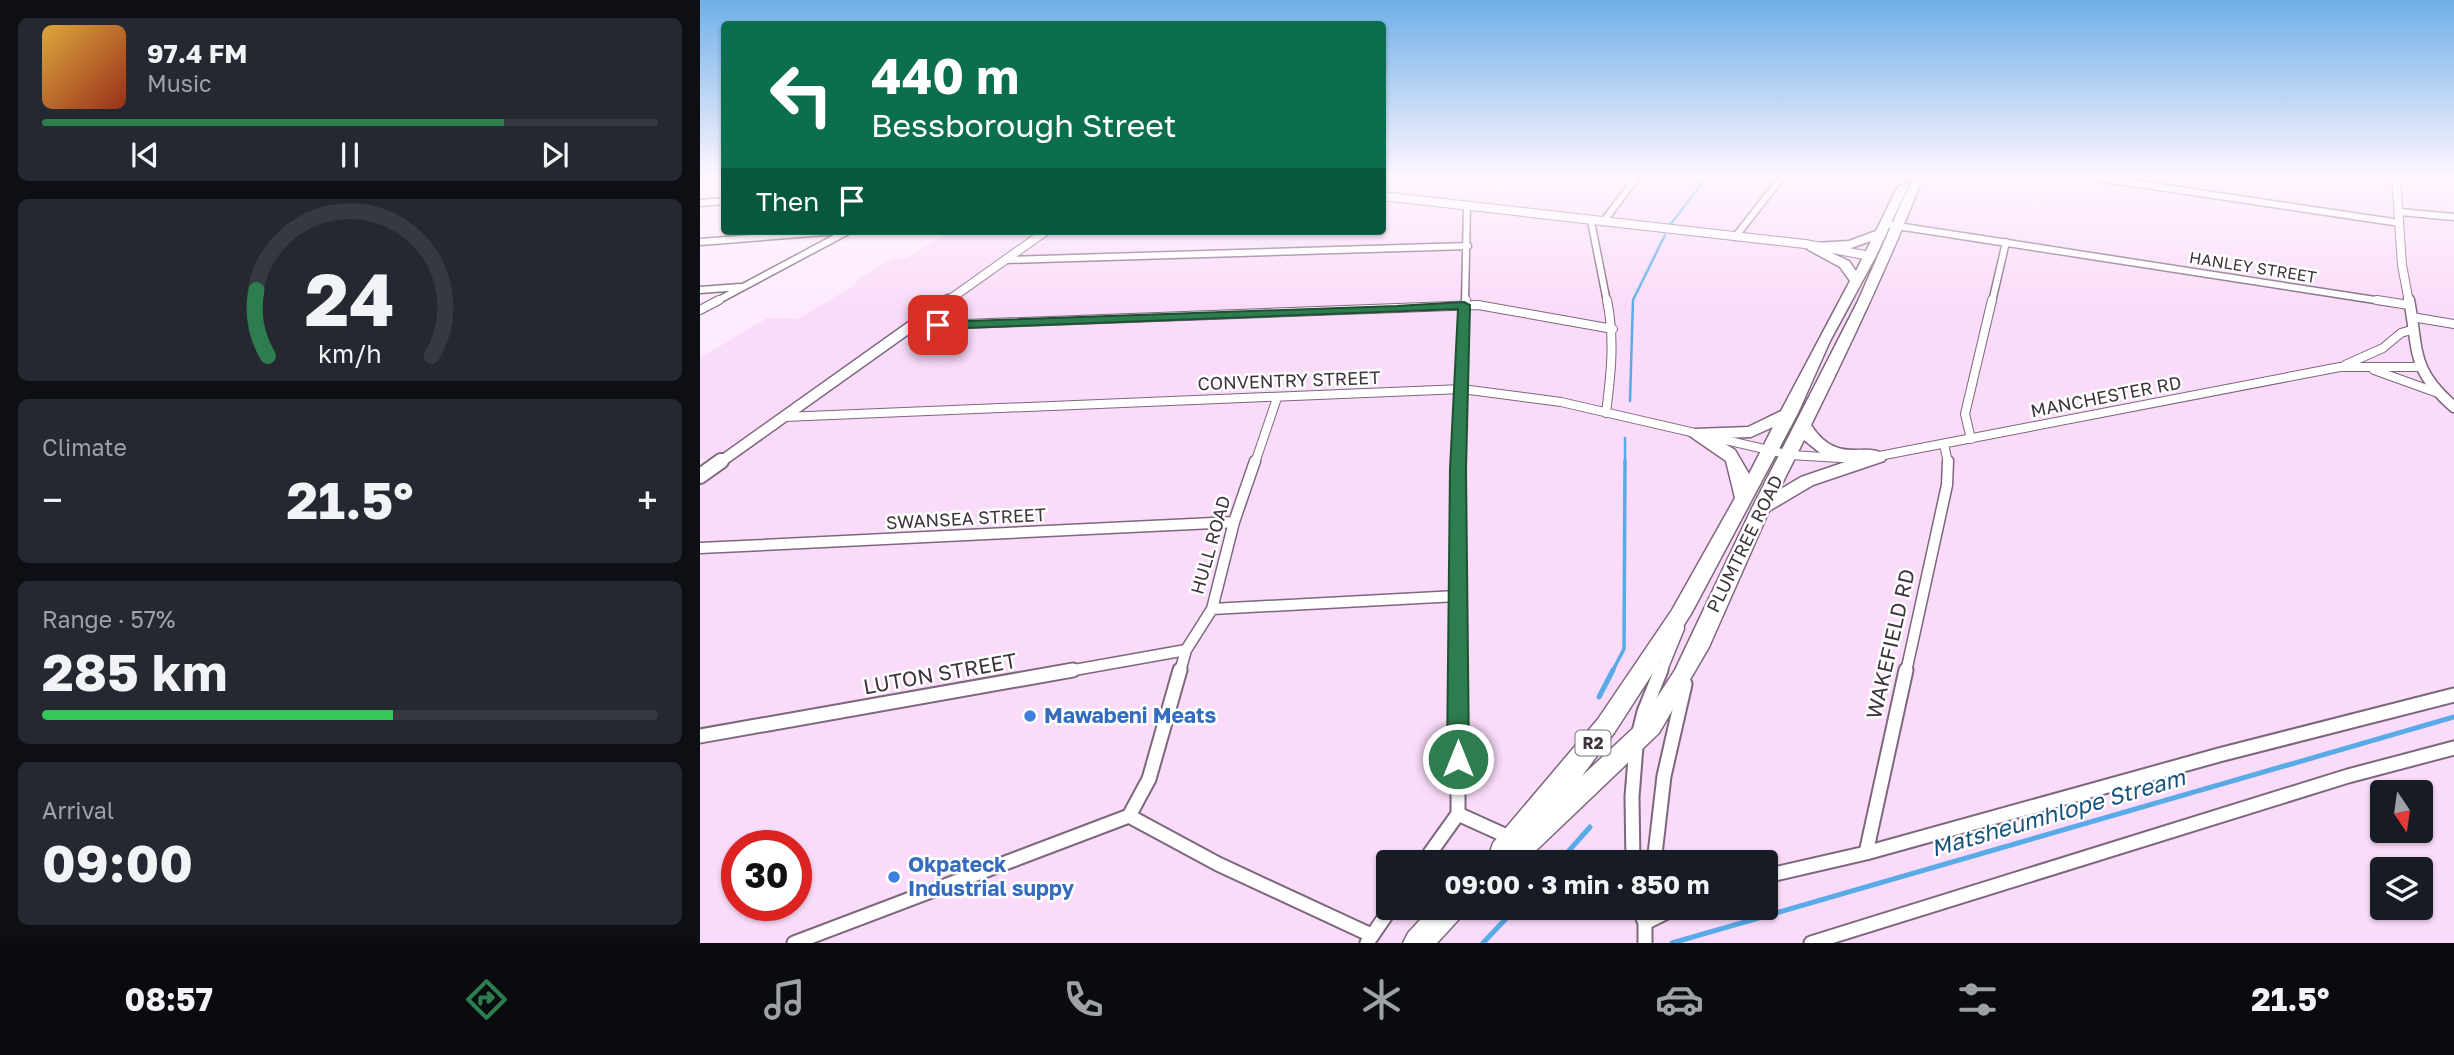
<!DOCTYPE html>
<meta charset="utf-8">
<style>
body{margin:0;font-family:"Golos Text",sans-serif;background:#242831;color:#f1f3f6;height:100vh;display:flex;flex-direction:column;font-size:26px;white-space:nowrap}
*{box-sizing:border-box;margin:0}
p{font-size:23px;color:#9ea1a6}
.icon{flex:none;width:38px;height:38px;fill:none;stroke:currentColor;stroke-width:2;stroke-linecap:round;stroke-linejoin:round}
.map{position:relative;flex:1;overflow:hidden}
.panel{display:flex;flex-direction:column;gap:18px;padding:18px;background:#0d0f14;width:700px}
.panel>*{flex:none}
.hud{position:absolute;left:21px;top:21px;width:665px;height:214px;border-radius:7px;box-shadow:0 2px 5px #0004;background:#0b6e4f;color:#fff;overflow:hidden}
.needle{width:46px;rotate:167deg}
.controls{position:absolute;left:1670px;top:780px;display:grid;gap:14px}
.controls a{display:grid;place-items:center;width:63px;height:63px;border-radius:7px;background:#171b24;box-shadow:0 2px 5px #0004;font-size:35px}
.speed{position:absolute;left:21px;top:830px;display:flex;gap:14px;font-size:35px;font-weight:700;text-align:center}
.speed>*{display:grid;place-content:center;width:91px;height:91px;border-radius:50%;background:#171b24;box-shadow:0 2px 5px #0004;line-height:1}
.speed .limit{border:10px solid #d22;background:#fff;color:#111}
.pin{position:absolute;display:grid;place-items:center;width:60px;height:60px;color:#fff;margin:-30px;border-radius:14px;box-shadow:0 4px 10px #0006}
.me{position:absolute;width:77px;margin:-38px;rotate:0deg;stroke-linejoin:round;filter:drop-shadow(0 0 5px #0008)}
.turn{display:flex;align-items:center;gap:24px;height:147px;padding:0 35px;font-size:32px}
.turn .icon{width:91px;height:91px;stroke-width:2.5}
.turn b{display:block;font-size:49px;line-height:60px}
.then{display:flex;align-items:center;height:66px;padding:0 35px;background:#0003;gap:14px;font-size:26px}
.big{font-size:52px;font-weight:700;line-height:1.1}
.panel .widget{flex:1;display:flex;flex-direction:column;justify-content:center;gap:10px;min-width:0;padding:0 24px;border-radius:10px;background:#242831}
.panel .dial{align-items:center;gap:0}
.dial svg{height:182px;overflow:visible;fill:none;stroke:#363941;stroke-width:7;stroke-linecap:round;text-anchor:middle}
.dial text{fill:#f1f3f6;stroke:none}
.song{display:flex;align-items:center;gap:21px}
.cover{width:84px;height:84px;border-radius:10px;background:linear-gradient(135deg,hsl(40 70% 55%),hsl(10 70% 35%))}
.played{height:7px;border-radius:4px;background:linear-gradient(90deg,#2e7d4e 75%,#363941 75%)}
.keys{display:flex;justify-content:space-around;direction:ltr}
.heat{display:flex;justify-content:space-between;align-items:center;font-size:38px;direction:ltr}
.charge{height:10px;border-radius:5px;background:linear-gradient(90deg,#34c759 57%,#363941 0)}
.trip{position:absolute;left:676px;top:850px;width:402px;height:70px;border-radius:7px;background:#171b24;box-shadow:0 2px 5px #0004;font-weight:700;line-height:70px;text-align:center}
.menu{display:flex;height:112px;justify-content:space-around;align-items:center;background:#090b0e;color:#9ea1a6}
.menu .icon{width:49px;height:49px}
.menu .selected{color:#2e7d4e}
.menu b{font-size:32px;color:#f1f3f6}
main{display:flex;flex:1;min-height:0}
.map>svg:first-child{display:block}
.built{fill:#fadbf9;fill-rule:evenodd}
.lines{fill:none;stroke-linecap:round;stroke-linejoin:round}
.stream-far2{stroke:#59abe8;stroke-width:2.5}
.stream-far1{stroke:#59abe8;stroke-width:3.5}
.stream{stroke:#59abe8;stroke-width:5}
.street-far3-casing{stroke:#7d677c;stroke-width:9}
.street-far2-casing{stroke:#7d677c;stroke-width:10}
.street-far1-casing{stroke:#7d677c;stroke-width:13}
.street-casing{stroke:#7d677c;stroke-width:17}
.secondary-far2-casing{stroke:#7d677c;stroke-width:10}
.secondary-far1-casing{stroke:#7d677c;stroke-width:13}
.secondary-casing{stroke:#7d677c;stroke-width:18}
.highway-casing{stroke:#7d677c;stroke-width:3}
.street-far3{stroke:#fff;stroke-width:6}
.street-far2{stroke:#fff;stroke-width:8}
.street-far1{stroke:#fff;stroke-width:10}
.street{stroke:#fff;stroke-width:13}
.secondary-far2{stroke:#fff;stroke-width:8}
.secondary-far1{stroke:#fff;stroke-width:10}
.secondary{stroke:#fff;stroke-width:14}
.highway{fill:#fff;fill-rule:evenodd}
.route{fill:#2e7d4e;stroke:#1e5133;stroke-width:2}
.shop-dot{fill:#3f7fe0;stroke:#fff;stroke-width:2.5}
.labels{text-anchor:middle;stroke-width:5;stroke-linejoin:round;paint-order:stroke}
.far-street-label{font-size:16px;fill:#3d343d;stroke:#fff}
.shield{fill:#fff;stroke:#777177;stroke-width:2}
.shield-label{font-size:16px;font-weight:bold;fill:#3d343d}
.street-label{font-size:18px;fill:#3d343d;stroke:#fff}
.near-street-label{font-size:21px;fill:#3d343d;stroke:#fff}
.near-shop-label{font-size:21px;font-weight:bold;fill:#366cbe;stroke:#fff;text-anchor:start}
.near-water-label{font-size:23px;font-style:italic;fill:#16527b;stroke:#fff}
</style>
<main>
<section class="panel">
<div class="widget">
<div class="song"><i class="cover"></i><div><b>97.4 FM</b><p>Music</p></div></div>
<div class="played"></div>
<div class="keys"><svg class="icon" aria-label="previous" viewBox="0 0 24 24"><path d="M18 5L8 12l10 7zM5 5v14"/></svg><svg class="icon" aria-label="pause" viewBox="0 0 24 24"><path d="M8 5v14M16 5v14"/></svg><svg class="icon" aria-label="next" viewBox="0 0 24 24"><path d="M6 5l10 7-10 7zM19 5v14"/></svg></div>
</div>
<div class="widget dial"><svg viewBox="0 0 100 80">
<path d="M14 69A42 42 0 1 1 86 69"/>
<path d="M14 69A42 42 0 0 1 9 40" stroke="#2e7d4e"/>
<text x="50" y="56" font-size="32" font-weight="700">24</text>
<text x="50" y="72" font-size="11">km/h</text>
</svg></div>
<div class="widget"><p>Climate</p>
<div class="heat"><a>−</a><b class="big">21.5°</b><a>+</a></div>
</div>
<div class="widget"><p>Range · 57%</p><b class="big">285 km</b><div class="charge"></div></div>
<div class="widget"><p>Arrival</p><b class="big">09:00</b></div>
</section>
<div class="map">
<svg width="1754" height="943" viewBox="0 0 1754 943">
<rect width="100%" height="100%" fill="#feebfe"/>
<path class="built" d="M 683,177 L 796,177 L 797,206 L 683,192 Z
M 798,177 L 1754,177 L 1754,943 L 0,943 L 0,479 L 24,461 L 0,459 L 0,358 L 67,318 L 98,319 L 155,285 L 156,280 L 193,258 L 207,258 L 251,231 L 682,231 L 683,198 L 799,212 ZM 1682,793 L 1720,793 L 1720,831 L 1682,831 ZM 37,845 L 96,845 L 96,905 L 37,905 ZM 688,863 L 1066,863 L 1066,908 L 688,908 ZM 1682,870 L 1720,870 L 1720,908 L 1682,908 Z"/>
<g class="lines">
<path class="stream-far2" d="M 970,225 L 1007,177
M 930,401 L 933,300 L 965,235
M 925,463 L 925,438"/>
<path class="stream-far1" d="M 912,672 L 924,649 L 925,461"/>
<path class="stream" d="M 899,697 L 913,670
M 858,863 L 890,827
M 783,943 L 816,908
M 972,943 L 1754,717"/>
<defs>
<path id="street-far3" d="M 1392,177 L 1700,223
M 0,203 L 24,201
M 1700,212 L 1754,217
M 891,221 L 907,302
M 903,222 L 937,177
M 1191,225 L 1688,302
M 1035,237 L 1082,177
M 0,242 L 138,231
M 305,260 L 768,246
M 0,290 L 40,287
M 15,302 L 148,231
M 765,302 L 767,205
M 1292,302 L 1306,242"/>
<path id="street-far2" d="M 1677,300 L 1709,305
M 0,310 L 19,300
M 1712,317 L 1754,324
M 212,326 L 778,305 L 913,329
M 1645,365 L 1683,348 L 1701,333 L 1711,330
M 1674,370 L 1738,393
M 906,413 C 911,374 915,339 907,300
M 84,417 L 762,389 L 861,402 L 1090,455 L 1157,459
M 1271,439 L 1265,414 L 1292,300
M 1244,444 L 1248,463
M 1174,457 L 1640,367 L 1720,367
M 555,463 L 577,398
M 758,463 L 766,300"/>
<path id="street-far1" d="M 0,548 L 534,522
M 512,609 L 757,596
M 363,672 L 486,650
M 480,672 L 486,650 L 512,609 L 534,522 L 555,461
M 758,672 L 758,461
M 961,672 L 979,628
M 1206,672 L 1247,485 L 1248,461"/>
<path id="street" d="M 758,670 L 758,814
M 939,732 L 944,712 L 961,670
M 0,736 L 373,670
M 758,814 L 811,838
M 429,816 L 518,864 L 671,935
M 1166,853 L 1206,670
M 723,863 L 758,814
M 933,863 L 932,797 L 936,746
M 954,863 L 964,776 L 985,684
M 1066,876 L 1166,853 L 1519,755 L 1754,695
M 939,908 L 945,923
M 945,923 L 975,908
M 94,943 L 429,816 L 449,779 L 480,670
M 667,943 L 691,908
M 945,943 L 945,923 L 949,908
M 1111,943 L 1648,776 L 1754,748"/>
<path id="secondary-far2" d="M 1696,177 L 1702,265 L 1709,302
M 682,196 L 1105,244 L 1170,256
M 246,302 L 346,231"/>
<path id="secondary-far1" d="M 1709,300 C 1719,351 1710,369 1754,407
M 19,463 L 248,300"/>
<path id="secondary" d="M 0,476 L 21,461"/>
<path id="highway" d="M 1213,177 L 1223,177 C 1190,262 1151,344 1111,425 C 1139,468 1168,438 1187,457 L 1184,461 L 1113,485 L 1069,511 L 1009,647 L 959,733 L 823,863 L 790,863 L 792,857 L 790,852 L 793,843 L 898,719 L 972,610 L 1035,498 L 1026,461 L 987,434 L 995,429 L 1048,427 L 1081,411 L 1150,281 L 1140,267 L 1107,249 L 1114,243 L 1149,241 L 1176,231 L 1198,186 L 1207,184 L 1208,186 L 1176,256 L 1130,341 L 1098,413 L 991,614 L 914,733 L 882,776 L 943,719 L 975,670 L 1052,508 L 1157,303 ZM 1171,241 L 1156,271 L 1149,261 L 1123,249 L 1151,248 ZM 1073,427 L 1049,474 L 1035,450 L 1016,438 L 1051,437 ZM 1104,440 L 1124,456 L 1151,460 L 1101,477 L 1079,490 Z
M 731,908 L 764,908 L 760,918 L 737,943 L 703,943 L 708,933 Z"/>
</defs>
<use href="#street-far3" class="street-far3-casing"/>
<use href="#street-far2" class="street-far2-casing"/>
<use href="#street-far1" class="street-far1-casing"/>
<use href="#street" class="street-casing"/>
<use href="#secondary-far2" class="secondary-far2-casing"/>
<use href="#secondary-far1" class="secondary-far1-casing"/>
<use href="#secondary" class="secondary-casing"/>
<use href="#highway" class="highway-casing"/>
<use href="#street-far3" class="street-far3"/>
<use href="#street-far2" class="street-far2"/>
<use href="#street-far1" class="street-far1"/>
<use href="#street" class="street"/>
<use href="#secondary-far2" class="secondary-far2"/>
<use href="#secondary-far1" class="secondary-far1"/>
<use href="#secondary" class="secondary"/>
<use href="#highway" class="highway"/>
</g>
<linearGradient id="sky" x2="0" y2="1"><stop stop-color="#6fb0e8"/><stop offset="0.57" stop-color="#fff6ff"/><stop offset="1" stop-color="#fff6ff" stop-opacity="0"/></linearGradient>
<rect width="1754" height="309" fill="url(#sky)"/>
<path class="route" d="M 764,302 L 770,305 L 766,469 L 769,759 L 766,765 L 758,768 L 750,765 L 747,759 L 750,469 L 758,309 L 238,329 L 232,325 L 238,322 L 696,306 Z"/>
<g class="shop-dot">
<circle cx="330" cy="716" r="7"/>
<circle cx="194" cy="877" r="7"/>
</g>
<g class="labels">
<g class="far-street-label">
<text transform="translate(1553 267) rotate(9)" y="6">HANLEY STREET</text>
</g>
<rect class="shield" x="875.5" y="730.5" width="35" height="25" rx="5"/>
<g class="shield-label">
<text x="893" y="749">R2</text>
</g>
<g class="street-label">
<text transform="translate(589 381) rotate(-2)" y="6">CONVENTRY STREET</text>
<text transform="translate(1406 397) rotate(-11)" y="6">MANCHESTER RD</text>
<text transform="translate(266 519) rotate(-3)" y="6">SWANSEA STREET</text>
<text transform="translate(1045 544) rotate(-64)" y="6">PLUMTREE ROAD</text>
<text transform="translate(511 545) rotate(-74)" y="6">HULL ROAD</text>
</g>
<g class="near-street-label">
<text transform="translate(1191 644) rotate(-77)" y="7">WAKEFIELD RD</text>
<text transform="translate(240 674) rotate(-10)" y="7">LUTON STREET</text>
</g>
<g class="near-shop-label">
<text x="344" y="723">Mawabeni Meats</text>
<text x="208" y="872">Okpateck<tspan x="208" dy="24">Industrial suppy</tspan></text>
</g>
<g class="near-water-label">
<text transform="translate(1358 813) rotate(-16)" y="8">Matsheumhlope Stream</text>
</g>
</g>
</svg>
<div class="controls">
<a><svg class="needle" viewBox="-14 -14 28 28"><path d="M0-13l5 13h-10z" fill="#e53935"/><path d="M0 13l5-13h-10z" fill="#9ea1a6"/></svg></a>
<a><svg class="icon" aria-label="layers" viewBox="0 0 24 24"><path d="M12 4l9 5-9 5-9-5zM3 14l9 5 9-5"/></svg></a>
</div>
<div class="speed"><div class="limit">30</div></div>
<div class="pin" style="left:238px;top:325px;background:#d93025"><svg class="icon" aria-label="arrive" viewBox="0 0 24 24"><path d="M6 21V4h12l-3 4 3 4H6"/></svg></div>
<svg class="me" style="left:758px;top:759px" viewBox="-20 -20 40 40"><circle r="17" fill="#2e7d4e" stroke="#fff" stroke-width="3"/><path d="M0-11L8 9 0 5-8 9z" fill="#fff"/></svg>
<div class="trip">09:00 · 3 min · 850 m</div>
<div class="hud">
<div class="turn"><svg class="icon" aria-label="left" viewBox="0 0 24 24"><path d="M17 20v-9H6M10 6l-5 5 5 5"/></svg><div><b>440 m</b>Bessborough Street</div></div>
<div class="then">Then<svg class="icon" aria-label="arrive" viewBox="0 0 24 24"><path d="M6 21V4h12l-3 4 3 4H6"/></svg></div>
</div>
</div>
</main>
<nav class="menu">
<b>08:57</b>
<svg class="icon selected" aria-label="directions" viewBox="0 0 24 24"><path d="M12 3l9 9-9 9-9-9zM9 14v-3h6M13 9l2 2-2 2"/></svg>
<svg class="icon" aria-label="music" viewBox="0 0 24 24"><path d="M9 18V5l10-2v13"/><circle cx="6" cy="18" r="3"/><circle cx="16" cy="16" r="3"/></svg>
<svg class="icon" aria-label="phone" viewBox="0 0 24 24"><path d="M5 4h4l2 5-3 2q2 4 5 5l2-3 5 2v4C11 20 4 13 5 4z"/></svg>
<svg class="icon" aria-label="climate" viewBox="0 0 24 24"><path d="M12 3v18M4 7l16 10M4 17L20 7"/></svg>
<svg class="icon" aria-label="car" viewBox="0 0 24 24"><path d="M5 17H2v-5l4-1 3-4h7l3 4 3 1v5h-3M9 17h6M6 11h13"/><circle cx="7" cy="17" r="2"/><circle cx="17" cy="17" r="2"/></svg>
<svg class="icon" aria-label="filters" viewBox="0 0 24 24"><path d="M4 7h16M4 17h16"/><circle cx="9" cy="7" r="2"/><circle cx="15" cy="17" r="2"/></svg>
<b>21.5°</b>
</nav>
